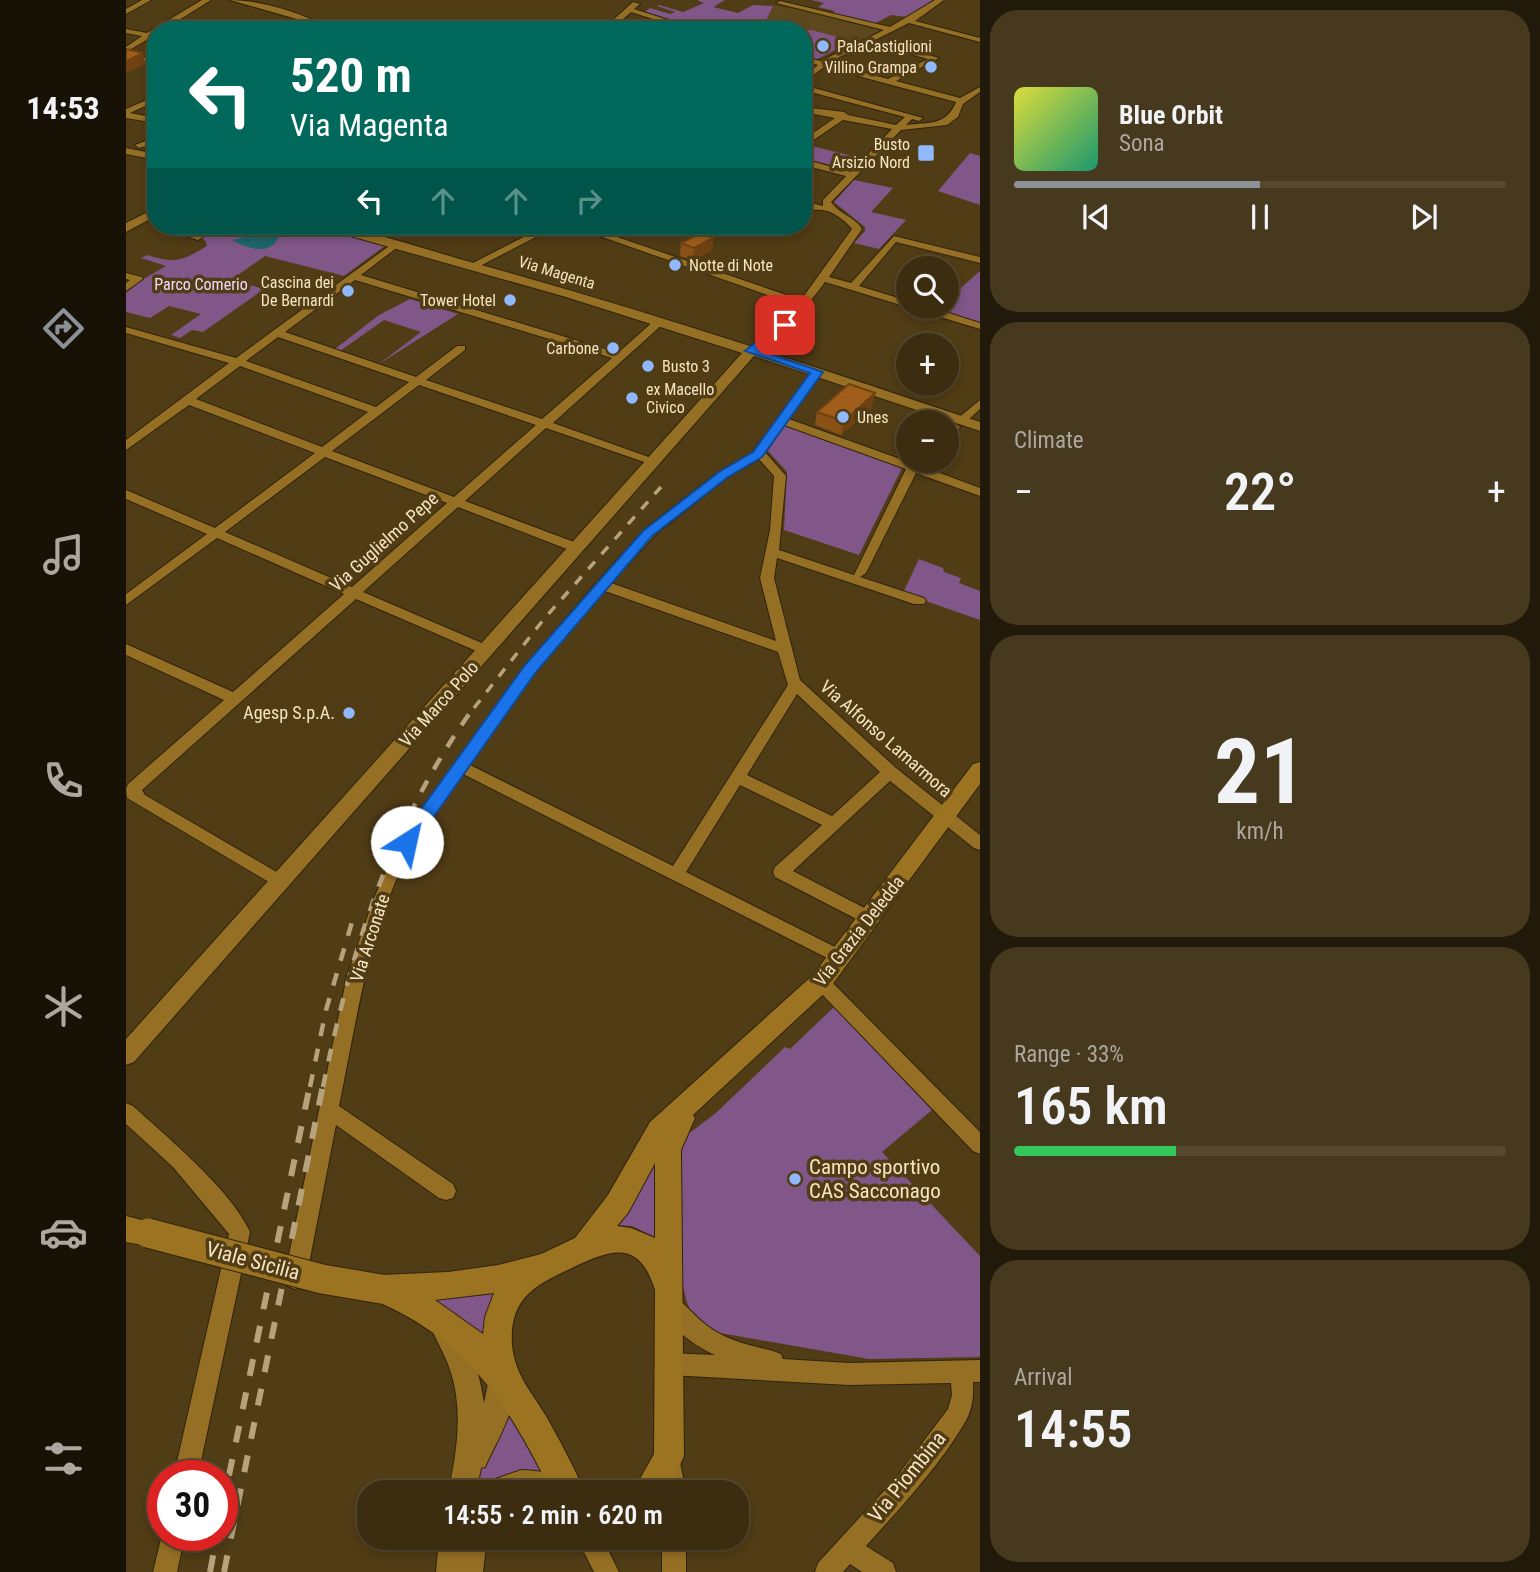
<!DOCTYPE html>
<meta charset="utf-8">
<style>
body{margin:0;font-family:"Roboto Condensed",sans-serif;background:#47391e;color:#f1f3f6;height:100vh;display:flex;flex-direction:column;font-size:26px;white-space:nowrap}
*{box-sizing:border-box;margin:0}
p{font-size:23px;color:#aca89f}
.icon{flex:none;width:38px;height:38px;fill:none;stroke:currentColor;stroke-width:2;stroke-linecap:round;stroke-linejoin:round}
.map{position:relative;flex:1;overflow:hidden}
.panel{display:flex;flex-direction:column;gap:10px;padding:10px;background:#211909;width:560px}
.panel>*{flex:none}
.banner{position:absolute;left:21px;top:21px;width:665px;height:214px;border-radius:28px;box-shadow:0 4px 10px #0003,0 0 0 2px #554930;background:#00695c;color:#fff;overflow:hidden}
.controls{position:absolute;left:770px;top:256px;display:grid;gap:14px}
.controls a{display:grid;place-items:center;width:63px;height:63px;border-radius:50%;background:#3c2d10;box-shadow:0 4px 10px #0003,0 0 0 2px #554930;font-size:35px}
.speed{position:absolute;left:21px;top:1460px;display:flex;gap:14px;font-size:35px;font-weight:700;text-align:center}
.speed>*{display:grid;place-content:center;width:91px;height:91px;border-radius:50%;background:#3c2d10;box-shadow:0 4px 10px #0003,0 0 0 2px #554930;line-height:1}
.speed .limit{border:10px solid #d22;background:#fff;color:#111}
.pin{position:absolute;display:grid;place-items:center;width:60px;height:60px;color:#fff;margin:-30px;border-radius:14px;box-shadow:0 4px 10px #0006}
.me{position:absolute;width:77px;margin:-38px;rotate:35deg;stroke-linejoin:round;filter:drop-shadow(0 0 5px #0008)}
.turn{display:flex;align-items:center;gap:24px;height:147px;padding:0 28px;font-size:32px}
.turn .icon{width:91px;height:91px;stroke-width:2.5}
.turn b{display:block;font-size:49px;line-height:60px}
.lanes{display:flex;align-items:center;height:66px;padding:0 28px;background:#0003;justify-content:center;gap:35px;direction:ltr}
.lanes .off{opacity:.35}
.big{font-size:52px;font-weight:600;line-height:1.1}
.panel .widget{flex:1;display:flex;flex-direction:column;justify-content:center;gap:10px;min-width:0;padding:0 24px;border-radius:28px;background:#47391e}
.panel .dial{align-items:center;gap:0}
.dial b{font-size:91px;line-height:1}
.song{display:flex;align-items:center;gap:21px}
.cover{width:84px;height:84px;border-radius:10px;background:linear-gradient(135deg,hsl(60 70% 55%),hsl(160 70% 35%))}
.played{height:7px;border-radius:4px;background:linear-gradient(90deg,#8c9099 50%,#554930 50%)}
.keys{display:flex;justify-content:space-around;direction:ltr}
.heat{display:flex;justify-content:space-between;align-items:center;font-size:38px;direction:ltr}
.charge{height:10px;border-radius:5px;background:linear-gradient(90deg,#34c759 33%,#554930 0)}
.trip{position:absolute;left:231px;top:1480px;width:392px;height:70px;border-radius:28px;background:#3c2d10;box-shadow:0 4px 10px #0003,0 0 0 2px #554930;font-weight:600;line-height:70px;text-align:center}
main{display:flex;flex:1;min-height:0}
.menu{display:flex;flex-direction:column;width:126px;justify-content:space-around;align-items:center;background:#181206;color:#aca89f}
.menu .icon{width:49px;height:49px}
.menu .active{color:#8c9099}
.menu b{font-size:32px;color:#f1f3f6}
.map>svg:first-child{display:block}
.built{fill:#5d471c}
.green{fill:#815789}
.water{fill:#1e666a}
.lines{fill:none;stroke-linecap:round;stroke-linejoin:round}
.minor-casing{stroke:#30240d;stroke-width:2}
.tertiary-casing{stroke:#30240d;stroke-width:2}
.secondary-casing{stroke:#30240d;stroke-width:2}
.minor{fill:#956f24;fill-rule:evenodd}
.tertiary{fill:#956f24;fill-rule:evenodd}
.secondary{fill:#9c7320;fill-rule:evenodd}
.rail-far2{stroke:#b6a27d;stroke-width:3.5;stroke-dasharray:10 10;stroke-linecap:butt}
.rail-far1{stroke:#b6a27d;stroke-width:4.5;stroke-dasharray:13 13;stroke-linecap:butt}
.rail{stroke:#b6a27d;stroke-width:6;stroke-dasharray:17 17;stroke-linecap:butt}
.secondary-bridge-casing{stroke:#30240d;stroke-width:31;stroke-linecap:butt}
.secondary-bridge{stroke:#9c7320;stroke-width:29}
.wall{fill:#8a5116}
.shaded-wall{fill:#704212}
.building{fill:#a05e1a;stroke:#704212;stroke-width:2}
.route{fill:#1a73e8;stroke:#114b97;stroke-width:2}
.poi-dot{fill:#90b8fd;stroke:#503c15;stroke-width:2.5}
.labels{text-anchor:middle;stroke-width:7;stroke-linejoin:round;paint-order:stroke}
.far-poi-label{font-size:16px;fill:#f8e4c1;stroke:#503c15;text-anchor:start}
.far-street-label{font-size:16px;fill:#f8e4c1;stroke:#503c15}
.far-park-label{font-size:16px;fill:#f6d8fc;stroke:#503c15}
.street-label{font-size:18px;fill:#f8e4c1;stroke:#503c15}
.poi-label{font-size:18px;fill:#f8e4c1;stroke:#503c15;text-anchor:end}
.near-poi-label{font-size:21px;fill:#f8e4c1;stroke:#503c15;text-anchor:start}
.near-street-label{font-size:21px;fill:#f8e4c1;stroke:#503c15}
</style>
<main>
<nav class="menu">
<b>14:53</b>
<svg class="icon active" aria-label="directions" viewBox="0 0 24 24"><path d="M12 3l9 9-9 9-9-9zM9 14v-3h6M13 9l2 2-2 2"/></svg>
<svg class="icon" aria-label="music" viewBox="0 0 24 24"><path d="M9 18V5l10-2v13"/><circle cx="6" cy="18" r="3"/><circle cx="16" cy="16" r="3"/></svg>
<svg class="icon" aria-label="phone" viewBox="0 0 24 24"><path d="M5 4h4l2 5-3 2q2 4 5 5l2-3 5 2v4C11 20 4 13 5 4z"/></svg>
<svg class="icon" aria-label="climate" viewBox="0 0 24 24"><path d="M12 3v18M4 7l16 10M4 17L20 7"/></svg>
<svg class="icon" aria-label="car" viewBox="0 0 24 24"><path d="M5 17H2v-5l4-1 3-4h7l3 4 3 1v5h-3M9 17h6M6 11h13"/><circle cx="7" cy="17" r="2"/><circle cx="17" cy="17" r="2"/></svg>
<svg class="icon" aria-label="filters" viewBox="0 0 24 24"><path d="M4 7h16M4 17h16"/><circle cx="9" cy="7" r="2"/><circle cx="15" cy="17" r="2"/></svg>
</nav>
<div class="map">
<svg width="854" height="1572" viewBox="0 0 854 1572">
<rect width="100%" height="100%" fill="#503c15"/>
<path class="built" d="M 647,5 L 674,10 L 757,31 L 736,41 L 728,41 L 685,30 L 681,32 L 640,21 Z"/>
<path class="green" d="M 571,0 L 599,0 L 587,7 L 612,13 L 627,5 L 647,6 L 640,21 L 673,30 L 580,30 L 519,12 L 524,8 L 544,14 L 549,12 L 531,6 L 533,5 L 557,12 L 578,3 Z
M 685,0 L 807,0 L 782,17 L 765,15 L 748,24 L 706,13 L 709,11 L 692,7 L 698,3 Z
M 685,30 L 728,41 L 689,60 L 677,57 L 677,31 Z
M 681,145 L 735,158 L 724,170 L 677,158 L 677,147 Z
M 844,153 L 854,156 L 854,205 L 812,191 Z
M 728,180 L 767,188 L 745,212 L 780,220 L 753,249 L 728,243 L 739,231 L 739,227 L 708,202 Z
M 94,226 L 182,226 L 260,245 L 218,276 L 139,256 L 105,280 L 138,289 L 77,332 L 66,330 L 54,338 L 45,335 L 75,314 L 43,306 L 24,318 L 0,312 L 0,293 L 14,281 L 40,266 L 15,258 L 21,255 C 49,264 56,261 81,246 L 79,240 L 73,238 Z
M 854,271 L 854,322 L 810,309 L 821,306 L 821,300 Z
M 284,299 L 332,314 L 253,364 L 295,332 L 258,320 L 214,351 L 209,349 L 253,315 Z
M 659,426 L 776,468 L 733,555 L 658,530 L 661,472 L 642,451 Z
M 793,559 L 817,568 L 818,572 L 835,578 L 833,583 L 854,591 L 854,620 L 777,593 Z
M 708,1007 L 806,1110 L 756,1152 L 854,1256 L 854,1357 L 743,1359 L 594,1333 C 584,1331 571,1320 565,1311 C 548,1284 556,1184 555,1149 L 558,1137 L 590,1113 L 659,1047 L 664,1049 Z
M 529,1151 L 531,1234 L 529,1237 L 506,1226 L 488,1225 Z
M 375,1281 L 357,1336 L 299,1293 Z
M 384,1411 L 416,1469 L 413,1472 C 387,1472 374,1475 354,1493 L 346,1493 L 357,1460 Z"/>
<path class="water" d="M 140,232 L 149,233 L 153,237 C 144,257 120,248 106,240 Z"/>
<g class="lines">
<defs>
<path id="minor" d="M 16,0 L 25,0 L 0,14 L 0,9 Z
M 76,0 L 85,0 L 37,30 L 30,30 L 30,38 L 24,38 L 0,52 L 0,47 L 16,36 L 0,33 L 0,29 L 21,33 Z
M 104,0 C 133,0 180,13 204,30 L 194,30 L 174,20 Z
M 809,0 L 818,0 L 789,21 L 854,38 L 854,42 L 783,23 L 749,40 L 813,58 L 770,81 L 834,98 L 854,87 L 854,92 L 837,104 L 832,117 L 821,125 L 775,130 L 705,202 C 713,214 728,216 736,229 L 703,277 L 725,283 L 768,236 L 854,257 L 854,263 L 770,242 L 733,286 L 782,301 L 782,306 L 801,306 L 854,323 L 854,329 L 699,282 C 686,300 643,355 621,353 L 621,349 L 655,323 L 670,305 L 445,226 L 459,226 L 675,300 L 726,229 C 721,222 709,213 701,211 C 694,209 687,211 677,207 L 677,201 L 697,206 L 697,200 L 720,176 L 677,165 L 677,159 L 725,172 L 766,129 L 717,120 L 677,147 L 677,140 L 709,118 L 677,112 L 677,107 L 718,112 L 722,115 L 770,125 L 779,117 L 677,90 L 677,85 L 797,118 L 793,121 L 786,119 L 780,125 C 804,122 820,126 830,102 L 698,67 L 677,83 L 677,77 L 692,65 L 677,61 L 677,57 L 695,61 L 758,30 L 650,3 L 654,1 L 764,27 ZM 743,43 L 802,59 L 762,79 L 701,63 Z
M 507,2 L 514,4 L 508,9 L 574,30 L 561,30 L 505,12 L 485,30 L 476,30 Z
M 0,53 L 30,60 L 30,64 L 0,57 Z
M 30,96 L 30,101 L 4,113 L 30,118 L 30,123 L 0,118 L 0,109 Z
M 30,137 L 30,143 L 13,148 L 9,145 Z
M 31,226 L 45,226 L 77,237 L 72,240 Z
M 419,226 L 431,226 L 352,267 L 343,265 Z
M 270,241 L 273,242 L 273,246 L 235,275 L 492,353 L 530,319 L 538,319 L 538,323 L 427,423 L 534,461 L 532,464 L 524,464 L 420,428 L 339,501 L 456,545 L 456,551 L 446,551 L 332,507 L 237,592 L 365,647 L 367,650 L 365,653 L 355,653 L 230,599 L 16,790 L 19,795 L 159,877 L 161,882 L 159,887 L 153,888 L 1,798 L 0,789 L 2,784 L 98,700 L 0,655 L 0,644 L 107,692 L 218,594 L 91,538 L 0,605 L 0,594 L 81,534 L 0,499 L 0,490 L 89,528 L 189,453 L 63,405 L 0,450 L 0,440 L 103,363 L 0,333 L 0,327 L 110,358 ZM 229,280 L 486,358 L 416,419 L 300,380 L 339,350 L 339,346 L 331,346 L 290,377 L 159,332 ZM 152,337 L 283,382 L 250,407 L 120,361 ZM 114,366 L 242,412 L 196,447 L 70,399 ZM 293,385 L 410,425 L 328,497 L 206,451 ZM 199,457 L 321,503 L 226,587 L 99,532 Z
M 0,273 L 16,277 L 17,279 L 0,291 L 0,283 L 4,280 L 0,279 Z
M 687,370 L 697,372 L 663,419 L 785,463 L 787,460 L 799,460 L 795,466 L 854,488 L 854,496 L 790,473 L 740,573 L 734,577 L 798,598 L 800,601 L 798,604 L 788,604 L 651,558 L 648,578 L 674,680 L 770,768 L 854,835 L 854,850 L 848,848 L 764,781 L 667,871 L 750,914 L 753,919 L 750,924 L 744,926 L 649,877 L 647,872 L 649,867 L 696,825 L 614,785 L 560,872 L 721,953 L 724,958 L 721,963 L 715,965 L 337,774 C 321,797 302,820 288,844 C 243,924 231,1019 213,1106 L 327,1184 L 330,1191 L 327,1198 L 320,1200 L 313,1198 L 210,1125 L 180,1279 L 176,1286 L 169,1289 L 162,1286 L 158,1279 L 221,976 L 248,898 L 275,838 L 400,665 L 471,582 L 520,528 L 594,471 L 626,453 ZM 658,425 L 780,469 L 728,575 L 653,550 L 660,476 L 639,452 ZM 633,459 L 648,476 L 644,530 L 634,578 L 650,641 L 485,583 L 530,534 L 602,477 ZM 479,591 L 652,652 L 662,685 L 547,866 L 344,765 L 410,671 ZM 671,694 L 754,772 L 706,816 L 621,775 Z
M 854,400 L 854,409 L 839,423 L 831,423 L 831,419 Z
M 828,423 L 834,427 L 825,437 L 821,437 L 821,428 Z
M 695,975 L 701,977 L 854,1132 L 854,1154 L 847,1151 L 689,987 L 686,982 L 689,977 Z
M 0,1103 L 7,1106 C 41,1137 106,1191 124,1232 L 72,1475 L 48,1475 L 103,1234 L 47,1167 L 0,1124 Z
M 544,1295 C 558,1301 567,1315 579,1324 C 599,1340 622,1345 647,1351 L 655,1354 L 657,1359 L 723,1363 L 854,1360 L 854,1382 L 847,1382 C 848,1396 846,1412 838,1424 C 812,1468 774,1508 740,1546 L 767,1563 L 770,1572 L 736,1572 L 724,1564 L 717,1572 L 689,1572 L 692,1563 L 769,1479 L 822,1409 L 826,1395 L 825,1383 L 723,1385 L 544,1375 L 536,1372 L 533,1364 L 536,1356 L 544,1353 L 589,1355 C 569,1346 542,1327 533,1306 L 536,1299 Z
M 544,1448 L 552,1452 L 560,1493 L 536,1493 L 532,1460 L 536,1452 Z
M 37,1531 L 37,1535 L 59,1535 L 51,1572 L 27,1572 Z
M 451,1538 L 476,1538 L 493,1572 L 468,1572 Z
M 536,1538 L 560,1538 L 560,1572 L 536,1572 Z"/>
<path id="tertiary" d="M 0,148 L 30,154 L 30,160 L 0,154 Z
M 30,208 L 30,216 L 0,232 L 0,223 Z
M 189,226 C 231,224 306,252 348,263 C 519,310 687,366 854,422 L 854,431 L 628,356 L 8,1062 L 0,1065 L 0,1039 L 616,353 L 440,297 Z
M 320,1319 C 343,1328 355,1380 358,1403 L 366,1364 L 376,1360 L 386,1364 C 399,1397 372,1438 359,1467 L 355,1468 L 350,1493 L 322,1493 C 331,1452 338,1408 323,1367 C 319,1355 312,1344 307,1332 L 311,1323 Z
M 395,1470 C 415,1470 432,1475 450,1483 L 454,1493 L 354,1493 L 358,1483 Z
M 313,1538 L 361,1538 L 357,1572 L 310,1572 Z"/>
<path id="secondary" d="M 854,762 L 854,784 L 703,989 L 567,1115 L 569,1118 L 555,1150 L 558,1456 L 541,1493 L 506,1493 L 528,1454 L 529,1290 C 513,1238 484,1250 446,1268 C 409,1285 383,1298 386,1345 C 389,1375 405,1391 420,1416 C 434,1441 448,1467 459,1493 L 426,1493 C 382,1404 341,1338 245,1299 L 241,1289 L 245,1279 L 255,1275 L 322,1272 L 372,1265 L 415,1254 L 449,1238 L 482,1195 L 524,1122 L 687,975 L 847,764 ZM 529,1163 L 529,1238 L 505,1228 L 491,1226 L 502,1213 ZM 368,1293 L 359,1317 L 357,1334 L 309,1300 Z
M 0,1216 L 32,1224 L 36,1233 L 32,1242 L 22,1246 L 0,1242 Z"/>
</defs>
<use href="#minor" class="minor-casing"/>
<use href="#tertiary" class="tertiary-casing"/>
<use href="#secondary" class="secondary-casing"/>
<use href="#minor" class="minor"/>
<use href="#tertiary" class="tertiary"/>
<use href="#secondary" class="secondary"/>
<path class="rail-far2" d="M 348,708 L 418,619 L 535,487"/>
<path class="rail-far1" d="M 184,1087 L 200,1010 L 226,922
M 197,1087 C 225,950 265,821 349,706"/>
<path class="rail" d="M 96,1509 L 184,1085
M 84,1572 L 91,1535
M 98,1572 L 197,1085"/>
<defs>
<path id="secondary-bridge" d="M 22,1233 L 196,1279 L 255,1289"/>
</defs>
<use href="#secondary-bridge" class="secondary-bridge-casing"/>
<use href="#secondary-bridge" class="secondary-bridge"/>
</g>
<path class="wall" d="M 30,61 L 30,81 L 25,63 Z
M 587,238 L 586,250 L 567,260 L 554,256 L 555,243 Z
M 746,407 L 715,435 L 689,425 L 691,412 Z"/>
<path class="shaded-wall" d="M 17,53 L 19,64 L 1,73 L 0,61 Z
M 684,120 L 682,133 L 677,137 L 677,124 Z
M 587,238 L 586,250 L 567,260 L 568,248 Z
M 749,393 L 746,407 L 715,435 L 718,421 Z"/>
<path class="building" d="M 0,49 L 17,53 L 0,61 Z
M 677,118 L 684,120 L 677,124 Z
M 574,233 L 587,238 L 568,248 L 555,243 Z
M 723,384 L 749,393 L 718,421 L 691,412 Z"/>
<path class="route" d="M 655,322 L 665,325 L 633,350 L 697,372 L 636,457 L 602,477 L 526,536 L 410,672 L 287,846 L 275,846 L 273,842 L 275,837 L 399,665 L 517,531 L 593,472 L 627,452 L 684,373 L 619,351 Z"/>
<g class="poi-dot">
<circle cx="697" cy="46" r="7"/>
<circle cx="805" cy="67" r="7"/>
<rect x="791" y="144" width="18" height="18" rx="3.5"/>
<circle cx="549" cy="265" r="7"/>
<circle cx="222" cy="291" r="7"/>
<circle cx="384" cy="300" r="7"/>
<circle cx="487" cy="348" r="7"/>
<circle cx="522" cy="366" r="7"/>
<circle cx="506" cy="398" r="7"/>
<circle cx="717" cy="417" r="7"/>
<circle cx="223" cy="713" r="7"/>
<circle cx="669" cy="1179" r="7"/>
</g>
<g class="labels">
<g class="far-poi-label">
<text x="711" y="52">PalaCastiglioni</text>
<text x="791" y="73" text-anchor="end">Villino Grampa</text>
<text x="784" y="150" text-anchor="end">Busto<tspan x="784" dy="18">Arsizio Nord</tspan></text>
<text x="563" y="271">Notte di Note</text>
<text x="208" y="288" text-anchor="end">Cascina dei<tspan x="208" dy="18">De Bernardi</tspan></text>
<text x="370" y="306" text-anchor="end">Tower Hotel</text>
<text x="473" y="354" text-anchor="end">Carbone</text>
<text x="536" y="372">Busto 3</text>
<text x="520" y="395">ex Macello<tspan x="520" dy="18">Civico</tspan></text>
<text x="731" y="423">Unes</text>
</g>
<g class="far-street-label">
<text transform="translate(431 272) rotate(17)" y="6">Via Magenta</text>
</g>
<g class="far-park-label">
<text x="75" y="290">Parco Comerio</text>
</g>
<g class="street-label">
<text transform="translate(258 542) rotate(-42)" y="6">Via Guglielmo Pepe</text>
<text transform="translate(313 704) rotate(-48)" y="6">Via Marco Polo</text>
<text transform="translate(760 739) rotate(41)" y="6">Via Alfonso Lamarmora</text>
<text transform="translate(733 931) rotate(-52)" y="6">Via Grazia Deledda</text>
<text transform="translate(244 938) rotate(-72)" y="6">Via Arconate</text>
</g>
<g class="poi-label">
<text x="209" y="719">Agesp S.p.A.</text>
</g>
<g class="near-poi-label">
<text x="683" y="1174">Campo sportivo<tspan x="683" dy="24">CAS Sacconago</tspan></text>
</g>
<g class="near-street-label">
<text transform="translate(127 1261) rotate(15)" y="7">Viale Sicilia</text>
<text transform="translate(781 1477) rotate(-51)" y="7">Via Piombina</text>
</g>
</g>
</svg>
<div class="controls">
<a><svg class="icon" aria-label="search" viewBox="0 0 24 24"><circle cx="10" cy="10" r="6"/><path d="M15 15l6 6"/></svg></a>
<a>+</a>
<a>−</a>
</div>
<div class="speed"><div class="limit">30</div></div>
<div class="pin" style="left:659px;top:325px;background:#d93025"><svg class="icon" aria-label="arrive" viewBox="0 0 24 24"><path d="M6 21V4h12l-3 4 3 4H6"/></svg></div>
<svg class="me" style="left:281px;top:842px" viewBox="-20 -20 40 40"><circle r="19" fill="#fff"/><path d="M0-13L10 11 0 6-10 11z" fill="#1a73e8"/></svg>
<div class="trip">14:55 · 2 min · 620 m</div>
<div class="banner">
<div class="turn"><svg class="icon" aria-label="left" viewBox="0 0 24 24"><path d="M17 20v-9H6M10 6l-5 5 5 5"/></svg><div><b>520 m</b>Via Magenta</div></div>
<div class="lanes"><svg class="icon" aria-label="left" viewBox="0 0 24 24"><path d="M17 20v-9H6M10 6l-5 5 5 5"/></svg><svg class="icon off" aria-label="ahead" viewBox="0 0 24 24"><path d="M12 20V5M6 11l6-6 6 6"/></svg><svg class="icon off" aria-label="ahead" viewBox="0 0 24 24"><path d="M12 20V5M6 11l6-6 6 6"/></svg><svg class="icon off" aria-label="right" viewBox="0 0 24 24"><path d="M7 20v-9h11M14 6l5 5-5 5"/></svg></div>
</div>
</div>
<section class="panel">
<div class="widget">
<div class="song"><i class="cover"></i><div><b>Blue Orbit</b><p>Sona</p></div></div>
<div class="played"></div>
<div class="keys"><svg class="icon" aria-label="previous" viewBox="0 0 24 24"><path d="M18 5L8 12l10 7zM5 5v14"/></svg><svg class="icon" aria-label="pause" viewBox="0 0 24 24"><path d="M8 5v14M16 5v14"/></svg><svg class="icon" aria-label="next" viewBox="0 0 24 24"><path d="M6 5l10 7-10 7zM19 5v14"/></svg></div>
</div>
<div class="widget"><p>Climate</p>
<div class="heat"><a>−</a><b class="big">22°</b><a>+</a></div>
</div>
<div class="widget dial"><b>21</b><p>km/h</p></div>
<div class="widget"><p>Range · 33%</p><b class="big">165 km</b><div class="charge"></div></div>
<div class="widget"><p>Arrival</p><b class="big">14:55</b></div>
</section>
</main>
